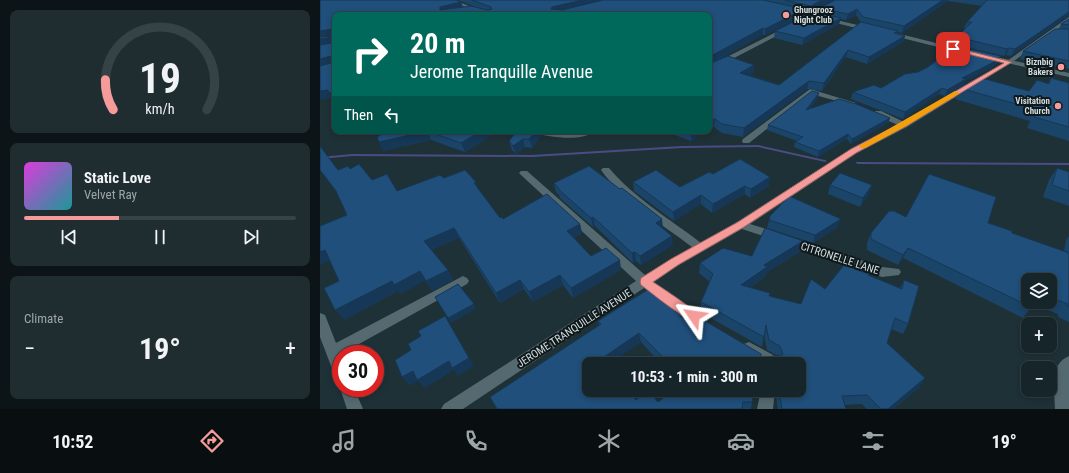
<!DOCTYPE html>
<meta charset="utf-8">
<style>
body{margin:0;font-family:"Roboto Condensed",sans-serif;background:#1f2d31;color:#f1f3f6;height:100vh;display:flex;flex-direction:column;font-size:15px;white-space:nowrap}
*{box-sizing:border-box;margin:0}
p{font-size:13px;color:#9ea5a8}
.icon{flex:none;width:22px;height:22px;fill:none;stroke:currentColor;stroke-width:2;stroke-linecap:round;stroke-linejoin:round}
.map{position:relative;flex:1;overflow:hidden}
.details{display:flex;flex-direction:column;gap:10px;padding:10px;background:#0c1417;width:320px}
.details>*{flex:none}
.guide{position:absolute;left:12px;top:12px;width:380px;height:122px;border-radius:8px;box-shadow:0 2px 6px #0003,0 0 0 1px #354246;background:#00695c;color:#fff;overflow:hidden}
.fabs{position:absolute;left:701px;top:273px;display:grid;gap:8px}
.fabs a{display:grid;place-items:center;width:36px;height:36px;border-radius:8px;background:#162529;box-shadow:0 2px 6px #0003,0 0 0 1px #354246;font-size:20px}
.speed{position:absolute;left:12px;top:345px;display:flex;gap:8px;font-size:20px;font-weight:700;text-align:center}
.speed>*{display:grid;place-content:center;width:52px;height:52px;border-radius:50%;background:#162529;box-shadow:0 2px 6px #0003,0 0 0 1px #354246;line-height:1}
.speed .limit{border:6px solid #d22;background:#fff;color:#111}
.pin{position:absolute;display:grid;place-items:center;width:34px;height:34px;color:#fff;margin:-17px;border-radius:8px;box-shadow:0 2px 6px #0006}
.me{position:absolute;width:44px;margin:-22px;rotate:302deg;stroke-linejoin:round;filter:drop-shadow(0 0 3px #0008)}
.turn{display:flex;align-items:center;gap:14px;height:84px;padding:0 12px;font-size:18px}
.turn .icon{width:52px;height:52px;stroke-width:2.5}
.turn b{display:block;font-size:28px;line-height:34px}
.then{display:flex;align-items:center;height:38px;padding:0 12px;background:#0003;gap:8px;font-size:15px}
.big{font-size:30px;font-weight:700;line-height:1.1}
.details .tile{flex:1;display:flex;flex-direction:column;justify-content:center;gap:6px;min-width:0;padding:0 14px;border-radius:8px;background:#1f2d31}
.details .dial{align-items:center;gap:0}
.dial svg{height:104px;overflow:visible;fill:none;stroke:#354246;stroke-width:7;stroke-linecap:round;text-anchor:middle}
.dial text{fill:#f1f3f6;stroke:none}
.song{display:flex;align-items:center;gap:12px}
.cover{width:48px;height:48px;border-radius:6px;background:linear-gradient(135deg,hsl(300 70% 55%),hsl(180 70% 35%))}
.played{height:4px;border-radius:2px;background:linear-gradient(90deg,#f59b99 35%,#354246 35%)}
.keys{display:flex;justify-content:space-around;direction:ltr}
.heat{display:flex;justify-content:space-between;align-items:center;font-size:22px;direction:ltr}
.trip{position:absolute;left:262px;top:357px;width:224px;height:40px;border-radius:8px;background:#162529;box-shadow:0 2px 6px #0003,0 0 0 1px #354246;font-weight:700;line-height:40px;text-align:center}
.tabs{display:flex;height:64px;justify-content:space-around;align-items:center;background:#090f10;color:#9ea5a8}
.tabs .icon{width:28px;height:28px}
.tabs .active{color:#f59b99}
.tabs b{font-size:18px;color:#f1f3f6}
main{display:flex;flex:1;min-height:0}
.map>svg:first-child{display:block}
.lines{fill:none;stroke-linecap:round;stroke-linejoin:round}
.stream{fill:#4c4c83;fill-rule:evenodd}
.minor{fill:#556a70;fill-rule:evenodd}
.tertiary{fill:#556a70;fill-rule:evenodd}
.secondary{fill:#556a70;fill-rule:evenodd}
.wall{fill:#1b4469;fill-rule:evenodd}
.shaded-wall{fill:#163755}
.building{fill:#1f4f7a;stroke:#163755}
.route{fill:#f59b99;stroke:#9f6563}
.slow{fill:#f59e0b}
.poi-dot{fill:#f59b99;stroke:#0f181a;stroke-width:1.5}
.labels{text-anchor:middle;stroke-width:4;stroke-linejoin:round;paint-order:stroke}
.far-poi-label{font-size:9px;font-weight:bold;fill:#d1dde0;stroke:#0f181a;text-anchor:end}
.street-label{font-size:11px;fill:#d1dde0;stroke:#0f181a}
</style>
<main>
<section class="details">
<div class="tile dial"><svg viewBox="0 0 100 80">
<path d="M14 69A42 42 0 1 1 86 69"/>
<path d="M14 69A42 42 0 0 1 8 46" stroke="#f59b99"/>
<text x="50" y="56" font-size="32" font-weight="700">19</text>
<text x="50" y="72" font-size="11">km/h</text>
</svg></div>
<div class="tile">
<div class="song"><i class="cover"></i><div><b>Static Love</b><p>Velvet Ray</p></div></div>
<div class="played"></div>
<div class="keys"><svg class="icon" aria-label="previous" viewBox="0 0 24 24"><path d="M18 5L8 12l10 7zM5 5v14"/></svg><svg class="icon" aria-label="pause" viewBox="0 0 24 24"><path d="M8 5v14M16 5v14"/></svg><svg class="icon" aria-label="next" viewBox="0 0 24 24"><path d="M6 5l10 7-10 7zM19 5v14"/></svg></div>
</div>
<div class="tile"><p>Climate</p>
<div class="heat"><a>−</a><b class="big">19°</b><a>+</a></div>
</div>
</section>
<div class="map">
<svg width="749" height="409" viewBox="0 0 749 409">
<rect width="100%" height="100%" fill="#1e3137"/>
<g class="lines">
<path class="stream" d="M 438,145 L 505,160 L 507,161 L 505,162 L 438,147 L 362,148 L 212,157 L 32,156 L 0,159 L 0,157 L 32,154 L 212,155 L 362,146 Z
M 536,162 L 749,163 L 749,165 L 538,164 L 536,163 Z"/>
<path class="minor" d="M 128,0 L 134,0 L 172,15 L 164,15 Z
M 749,17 L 749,21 L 691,63 L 587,127 L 537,153 L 430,224 L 459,233 L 460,236 L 459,239 L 455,240 L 422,229 L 359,265 L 334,282 L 364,304 L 386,316 L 388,320 L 386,324 C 372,329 336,297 324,288 L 143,409 L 121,409 L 124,404 L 316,281 L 201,175 L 199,173 L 201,171 L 207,171 L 325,275 L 372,247 C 342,224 303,201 281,170 L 283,168 L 289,168 C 314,198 350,219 381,243 L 417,222 L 531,149 L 578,125 L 555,115 L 555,111 L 561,111 L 584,122 L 687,61 Z
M 466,27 L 469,29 L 468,30 L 389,71 L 389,66 Z
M 490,89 L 536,103 L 532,105 L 491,94 L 429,143 L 423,143 L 422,141 L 423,139 Z
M 211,131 L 227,131 L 240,134 L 274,131 C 262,143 227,136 212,133 Z
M 470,237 L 562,267 L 579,269 L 581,272 L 579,275 L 562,277 L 466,244 L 465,241 L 466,238 Z
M 143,276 L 147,278 L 149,281 L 147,284 L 21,354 L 21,381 L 16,379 L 0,337 L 0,313 L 5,315 L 16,343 Z
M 429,342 L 457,357 L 459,364 L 443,364 L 424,352 L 422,348 L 424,344 Z
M 21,385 L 21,388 L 34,388 L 43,409 L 27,409 L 20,388 Z
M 441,390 L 455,390 L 453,409 L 437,409 Z"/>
<path class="tertiary" d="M 749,356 L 749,409 L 735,409 C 735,391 728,365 749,356 Z"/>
<path class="secondary" d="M 470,9 L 550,28 L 551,29 L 548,31 L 468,11 Z
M 572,32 L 648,51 L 649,52 L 646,54 L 570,35 L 569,34 Z
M 667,55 L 749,73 L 749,77 L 665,58 L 665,56 Z"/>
</g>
<path class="wall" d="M 0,0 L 141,2 L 143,7 L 158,8 L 138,0 L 513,0 L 490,12 L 483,11 L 483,16 L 445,35 L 443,35 L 392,63 L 434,72 L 429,75 L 459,85 L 541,22 L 536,15 L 526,20 L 520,19 L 519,24 L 482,45 L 454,38 L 455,31 L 499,13 L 500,8 L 515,0 L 749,0 L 749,16 L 691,56 L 686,55 L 684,56 L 634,44 L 637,37 L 646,28 L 644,28 L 647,22 L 662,6 L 628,1 L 582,33 L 577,32 L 577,33 L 585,36 L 583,42 L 547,64 L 526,57 L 502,91 L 487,89 L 423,137 L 402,133 L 394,127 L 389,15 L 15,15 L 15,101 L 14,101 L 12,98 Z
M 749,19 L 749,69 L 700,59 L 703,51 L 739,29 L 741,24 Z
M 678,62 L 671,68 L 645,81 L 644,85 L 625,96 L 619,94 L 583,119 L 531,99 L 533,92 L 561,88 Z
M 731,78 L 749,83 L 749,141 L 707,128 L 710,121 L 635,99 L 640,88 L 709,91 L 728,83 Z
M 498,98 L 489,109 L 570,118 L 568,123 L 531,144 L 527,139 L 498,157 L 474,147 L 475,142 L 477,141 L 447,130 L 448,125 Z
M 68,131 L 178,131 L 145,152 L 111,140 L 63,151 L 59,142 Z
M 197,131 L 219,131 L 221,136 L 212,148 L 205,147 L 196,154 L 192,150 L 189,141 Z
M 344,131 L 384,131 L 371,141 Z
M 737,168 L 749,172 L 749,206 L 723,197 L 729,180 Z
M 30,169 L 77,191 L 124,178 L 160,192 L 180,218 L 183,219 L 260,224 L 262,233 L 254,238 L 271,256 L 301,270 L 253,298 L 243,285 L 213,302 L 204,289 L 180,303 L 139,238 L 111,250 L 128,270 L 133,280 L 112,291 L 105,280 L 81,294 L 78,291 L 24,320 L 19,281 L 27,215 L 18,170 Z
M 393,174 L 449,186 L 430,198 L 425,194 L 392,213 L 381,204 L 354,221 L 314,191 L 313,182 L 360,187 Z
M 234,183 L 343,228 L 353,245 L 321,265 L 316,261 L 313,263 L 275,226 L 273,227 L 240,198 L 239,195 L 236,192 Z
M 510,185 L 549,194 L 540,207 L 508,194 Z
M 586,217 L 668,223 L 692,233 L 744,251 L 746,240 L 749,236 L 749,322 L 738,317 L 738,314 L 712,304 L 711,307 L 703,318 L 583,258 L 578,265 L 547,250 L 547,243 L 551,233 ZM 708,280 L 730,280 L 730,302 L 708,302 Z
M 449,220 L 518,227 L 493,243 L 447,228 Z
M 483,241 L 481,251 L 446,273 L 445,277 L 430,288 L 449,296 L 481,304 L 505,289 L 548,275 L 580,288 L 584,280 L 588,324 L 583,334 L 571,329 L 567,343 L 605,378 L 599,388 L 573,409 L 547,409 L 542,404 L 525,405 L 526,409 L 458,409 L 456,397 L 456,390 L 479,390 L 479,364 L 450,364 L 452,356 L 458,356 L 447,350 L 444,335 L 442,347 L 380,312 L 381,302 L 390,282 L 379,273 L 380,263 L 432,256 Z
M 362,318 L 439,364 L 341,364 L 321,342 L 269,364 L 316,400 L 338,402 L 434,390 L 431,409 L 177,409 L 279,325 L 278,321 Z"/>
<path class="shaded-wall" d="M 263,0 L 288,0 L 234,14 L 231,9 L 232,7 Z
M 502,0 L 513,0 L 490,12 L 491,6 Z
M 623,0 L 628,0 L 628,1 L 582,33 L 584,26 Z
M 141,2 L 143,9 L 120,10 L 120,7 Z
M 484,9 L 483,16 L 445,35 L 445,29 Z
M 537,9 L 536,15 L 526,20 L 528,14 Z
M 749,12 L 749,16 L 691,56 L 695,49 Z
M 521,18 L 519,24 L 482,45 L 484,38 Z
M 443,28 L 443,35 L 389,64 L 389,57 Z
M 12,29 L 15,36 L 0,38 L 0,31 Z
M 585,36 L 583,42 L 547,64 L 549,57 Z
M 12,37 L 15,42 L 0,46 L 0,39 Z
M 689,48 L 686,55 L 684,56 L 687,49 Z
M 528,50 L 526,57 L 502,91 L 504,83 Z
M 11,56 L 15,64 L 0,68 L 0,59 Z
M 681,56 L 678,62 L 671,68 L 645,81 L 644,85 L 625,96 L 627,90 L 642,78 Z
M 434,65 L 434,72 L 420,80 L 420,73 Z
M 489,81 L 487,89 L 423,137 L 424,128 Z
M 622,88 L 619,94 L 583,119 L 585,112 Z
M 8,90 L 15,92 L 15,101 L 14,101 L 12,98 L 0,100 L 0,91 Z
M 499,93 L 498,98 L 485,115 L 486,110 Z
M 570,118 L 568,123 L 531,144 L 532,139 Z
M 395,119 L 394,127 L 389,129 L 389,120 Z
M 107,131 L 111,140 L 63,151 L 59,142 Z
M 161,131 L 178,131 L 145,152 L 141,143 Z
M 216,131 L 219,131 L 221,136 L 212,148 L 209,139 Z
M 373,131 L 384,131 L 371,141 L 371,132 Z
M 528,134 L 527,139 L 498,157 L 499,151 Z
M 203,139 L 205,147 L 196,154 L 193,146 Z
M 450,177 L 449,186 L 430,198 L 431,189 Z
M 156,182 L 160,192 L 154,183 Z
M 552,185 L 549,194 L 540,207 L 543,198 Z
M 425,186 L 425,194 L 392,213 L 393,204 Z
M 381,195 L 381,204 L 354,221 L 353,212 Z
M 273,217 L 275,226 L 273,227 L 271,218 Z
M 342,219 L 343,228 L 337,232 L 336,223 Z
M 521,219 L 518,227 L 493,243 L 495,235 Z
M 260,224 L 262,233 L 250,240 L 247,231 Z
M 134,228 L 139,238 L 110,251 L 104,241 Z
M 352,236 L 353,245 L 321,265 L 320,256 Z
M 483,241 L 481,251 L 446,273 L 445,277 L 420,295 L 421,285 L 444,265 Z
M 588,248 L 583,258 L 578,265 L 583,255 Z
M 5,250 L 12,259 L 0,265 L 0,252 Z
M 315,252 L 316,261 L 313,263 L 312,253 Z
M 300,260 L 301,270 L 253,298 L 251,288 Z
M 128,270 L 133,280 L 112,291 L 106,281 Z
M 100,271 L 106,280 L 81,294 L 78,291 L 24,320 L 15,310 L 72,281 Z
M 240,275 L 243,285 L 213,302 L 209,292 Z
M 200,280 L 204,289 L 180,303 L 176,293 Z
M 154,304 L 156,309 L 131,323 L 128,318 Z
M 125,316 L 154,366 L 138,376 L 134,370 L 105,388 L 98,381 L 90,386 L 82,377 L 93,371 Z
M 319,333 L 321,342 L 290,364 L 282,364 L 281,359 Z
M 605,378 L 599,388 L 573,409 L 568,409 Z"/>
<path class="building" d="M 0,0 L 136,0 L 141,2 L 120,7 L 120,10 L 151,6 L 167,10 L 172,9 L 171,7 L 152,0 L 263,0 L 232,7 L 231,9 L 242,10 L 283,0 L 443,0 L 484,9 L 445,29 L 443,28 L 389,57 L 389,15 L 15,15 L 15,92 L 9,93 L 8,90 L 0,91 L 0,66 L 11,63 L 12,58 L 11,56 L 0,59 L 0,45 L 11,43 L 12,37 L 0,39 L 0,37 L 12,36 L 12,29 L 0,31 Z
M 465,0 L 502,0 L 491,6 Z
M 515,0 L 623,0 L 584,26 L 543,17 L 537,9 L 528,14 L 500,8 Z
M 667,0 L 749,0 L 749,12 L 695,49 L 689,48 L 687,49 L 637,37 L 652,22 L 647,22 Z
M 493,12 L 521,18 L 484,38 L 455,31 Z
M 749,19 L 749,25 L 741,24 Z
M 541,22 L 578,31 L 574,33 L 585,36 L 549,57 L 528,50 L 504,83 L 489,81 L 424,128 L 402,124 L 395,119 L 389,120 L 389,64 L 408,56 L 434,65 L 420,73 L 459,85 Z
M 735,29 L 749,29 L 749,61 L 703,51 Z
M 636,46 L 681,56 L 674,62 L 642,78 L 646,79 L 627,90 L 622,88 L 585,112 L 533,92 L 554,85 L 561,88 L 585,74 L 598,72 L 608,67 Z
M 658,77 L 709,91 L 717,80 L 729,84 L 731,78 L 749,83 L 749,127 L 714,117 L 717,110 L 640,88 Z
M 492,91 L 499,93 L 486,110 L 519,99 L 536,104 L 570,118 L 532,139 L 528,134 L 499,151 L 475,142 L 483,137 L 448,125 Z
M 68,131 L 161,131 L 141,143 L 107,131 L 59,142 L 57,137 Z
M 197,131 L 216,131 L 209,139 L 203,139 L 193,146 L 189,141 Z
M 0,146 L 18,170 L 28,166 L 30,169 L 39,164 L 52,180 L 67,174 L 77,191 L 120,175 L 124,178 L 145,170 L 156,182 L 154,183 L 180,218 L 181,217 L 183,219 L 227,194 L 260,224 L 247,231 L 271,256 L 286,248 L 300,260 L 251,288 L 240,275 L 209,292 L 200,280 L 176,293 L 134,228 L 104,241 L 128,270 L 106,281 L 100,271 L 74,285 L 72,281 L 15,310 L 4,288 L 19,281 L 5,250 L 0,252 L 0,226 L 27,215 L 16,191 L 0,170 Z
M 420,159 L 450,177 L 431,189 L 425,186 L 393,204 L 381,195 L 353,212 L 313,182 L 336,170 L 360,187 L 389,172 L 393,174 Z
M 269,166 L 300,189 L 302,188 L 342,219 L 336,223 L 352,236 L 320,256 L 315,252 L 312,253 L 273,217 L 271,218 L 238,189 L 239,188 L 234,183 Z
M 737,168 L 749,172 L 749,191 L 732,185 Z
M 520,173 L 552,185 L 543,198 L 510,185 Z
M 609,174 L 676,197 L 668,223 L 692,231 L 692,233 L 749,253 L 749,307 L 747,306 L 748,304 L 730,297 L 730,280 L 708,280 L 708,302 L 712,302 L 711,307 L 588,248 L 583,255 L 551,239 L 551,233 L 569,211 L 574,211 L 586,217 Z
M 469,196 L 521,219 L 495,235 L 449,220 L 450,216 Z
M 445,228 L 483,241 L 444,265 L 447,267 L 421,285 L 450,293 L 449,296 L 481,304 L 491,279 L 505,289 L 524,265 L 549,274 L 548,275 L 582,289 L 584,280 L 599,286 L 588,324 L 575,318 L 567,343 L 605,378 L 568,409 L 561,409 L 547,395 L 522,396 L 526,409 L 462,409 L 459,390 L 479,390 L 479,364 L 454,364 L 452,356 L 461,356 L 463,354 L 460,346 L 449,340 L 446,325 L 444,337 L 381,302 L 393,274 L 380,263 L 403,248 L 432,256 Z
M 138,284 L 154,304 L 128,318 L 115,297 Z
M 332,287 L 362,318 L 370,312 L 441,354 L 439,364 L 350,364 L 319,333 L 281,359 L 285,364 L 269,364 L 269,390 L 308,390 L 316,400 L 328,390 L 338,402 L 354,390 L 434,390 L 432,402 L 423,402 L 422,409 L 177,409 L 170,397 L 281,324 L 278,321 Z
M 125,316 L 149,358 L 132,368 L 129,361 L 97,380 L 93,371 L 82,377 L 75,360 L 91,350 L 88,344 L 101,336 L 98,331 Z"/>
<path class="route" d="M 633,47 L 692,62 L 586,126 L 536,153 L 424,227 L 358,265 L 333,282 C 341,287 377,311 380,316 L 378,319 C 366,323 332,293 321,285 L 320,282 L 321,278 L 351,259 L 418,222 L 531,149 L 581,123 L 684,63 L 631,50 L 631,48 Z"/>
<path class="slow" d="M 635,91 L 640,93 L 586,126 L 545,148 L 540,148 L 539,146 Z"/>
<g class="poi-dot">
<circle cx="466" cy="15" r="4"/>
<circle cx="741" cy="67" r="4"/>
<circle cx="738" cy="106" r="4"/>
</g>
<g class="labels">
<g class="far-poi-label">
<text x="474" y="13" text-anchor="start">Ghungrooz<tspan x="474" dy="10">Night Club</tspan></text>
<text x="733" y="65">Biznbig<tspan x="733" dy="10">Bakers</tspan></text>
<text x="730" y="104">Visitation<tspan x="730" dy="10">Church</tspan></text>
</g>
<g class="street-label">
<text transform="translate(520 258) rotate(18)" y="4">CITRONELLE LANE</text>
<text transform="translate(254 328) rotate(-33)" y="4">JEROME TRANQUILLE AVENUE</text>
</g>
</g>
</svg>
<div class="fabs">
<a><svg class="icon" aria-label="layers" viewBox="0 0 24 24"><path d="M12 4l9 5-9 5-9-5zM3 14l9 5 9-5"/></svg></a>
<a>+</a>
<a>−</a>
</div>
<div class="speed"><div class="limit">30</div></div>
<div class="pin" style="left:633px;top:49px;background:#d93025"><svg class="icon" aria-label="arrive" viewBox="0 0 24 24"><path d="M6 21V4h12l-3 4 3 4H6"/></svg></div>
<svg class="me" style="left:374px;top:316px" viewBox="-20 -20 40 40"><path d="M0-17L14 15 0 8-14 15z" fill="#f59b99" stroke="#fff" stroke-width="4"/></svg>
<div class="trip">10:53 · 1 min · 300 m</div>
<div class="guide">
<div class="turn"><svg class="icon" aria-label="right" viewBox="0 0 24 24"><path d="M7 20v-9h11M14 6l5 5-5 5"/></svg><div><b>20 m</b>Jerome Tranquille Avenue</div></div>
<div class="then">Then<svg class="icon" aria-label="left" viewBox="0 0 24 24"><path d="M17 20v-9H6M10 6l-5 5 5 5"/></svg></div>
</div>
</div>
</main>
<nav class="tabs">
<b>10:52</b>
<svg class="icon active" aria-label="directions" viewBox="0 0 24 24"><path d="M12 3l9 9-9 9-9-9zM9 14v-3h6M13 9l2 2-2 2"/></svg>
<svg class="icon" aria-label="music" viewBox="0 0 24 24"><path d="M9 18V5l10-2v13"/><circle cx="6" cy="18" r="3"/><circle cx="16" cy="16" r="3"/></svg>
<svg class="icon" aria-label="phone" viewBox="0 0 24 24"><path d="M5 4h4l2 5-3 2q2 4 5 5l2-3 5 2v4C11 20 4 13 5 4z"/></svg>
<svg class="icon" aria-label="climate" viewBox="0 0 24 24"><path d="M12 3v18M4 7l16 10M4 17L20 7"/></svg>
<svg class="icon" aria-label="car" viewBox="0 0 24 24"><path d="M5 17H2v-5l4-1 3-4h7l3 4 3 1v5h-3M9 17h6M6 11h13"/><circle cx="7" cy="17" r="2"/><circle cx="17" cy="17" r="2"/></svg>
<svg class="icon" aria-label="filters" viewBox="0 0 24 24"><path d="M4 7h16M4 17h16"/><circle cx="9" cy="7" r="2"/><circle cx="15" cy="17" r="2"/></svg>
<b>19°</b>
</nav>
